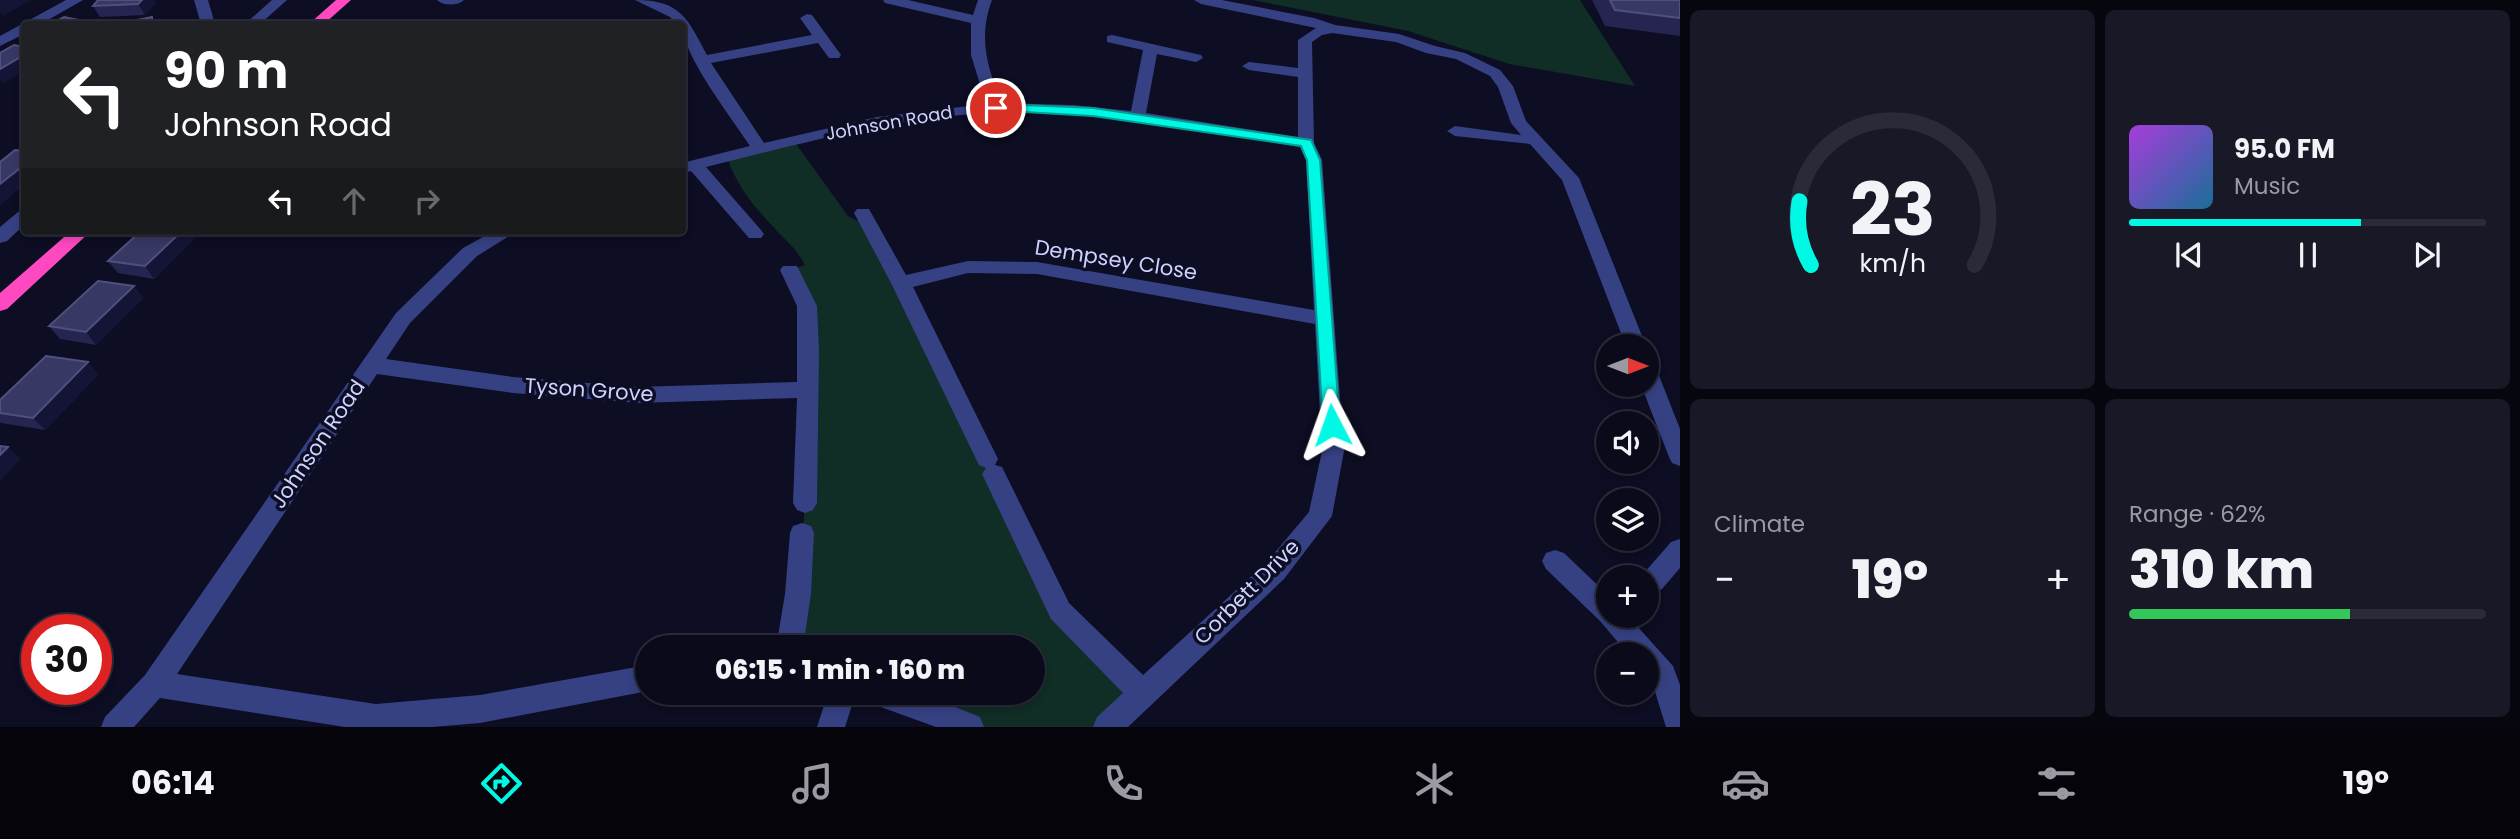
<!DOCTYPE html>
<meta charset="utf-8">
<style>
body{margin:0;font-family:Poppins,sans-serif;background:#181827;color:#f1f3f6;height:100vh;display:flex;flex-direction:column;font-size:26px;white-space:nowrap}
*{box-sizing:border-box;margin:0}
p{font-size:23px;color:#999aa2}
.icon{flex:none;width:38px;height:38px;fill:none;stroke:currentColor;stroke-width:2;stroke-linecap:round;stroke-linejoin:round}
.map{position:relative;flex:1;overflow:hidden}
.details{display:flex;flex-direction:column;gap:10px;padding:10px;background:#06060e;width:840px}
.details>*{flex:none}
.hud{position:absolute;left:21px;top:21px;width:665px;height:214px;border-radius:7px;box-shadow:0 4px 10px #0003,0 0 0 2px #2a2b39;background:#202124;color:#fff;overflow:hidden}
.needle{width:46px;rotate:90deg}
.buttons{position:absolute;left:1596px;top:334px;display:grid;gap:14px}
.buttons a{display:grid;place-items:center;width:63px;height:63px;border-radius:50%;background:#0a0a1a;box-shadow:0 4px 10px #0003,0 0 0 2px #2a2b39;font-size:35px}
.speed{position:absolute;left:21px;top:614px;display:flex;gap:14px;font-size:35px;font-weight:700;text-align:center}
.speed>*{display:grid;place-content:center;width:91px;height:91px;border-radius:50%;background:#0a0a1a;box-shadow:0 4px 10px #0003,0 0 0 2px #2a2b39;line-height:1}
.speed .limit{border:10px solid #d22;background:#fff;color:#111}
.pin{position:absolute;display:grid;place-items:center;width:60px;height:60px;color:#fff;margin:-30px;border:4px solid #fff;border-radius:50%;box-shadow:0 2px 7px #0007}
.me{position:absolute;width:77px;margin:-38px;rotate:356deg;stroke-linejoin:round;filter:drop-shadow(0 0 5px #0008)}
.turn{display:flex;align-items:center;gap:24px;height:147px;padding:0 28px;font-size:32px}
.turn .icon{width:91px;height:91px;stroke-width:2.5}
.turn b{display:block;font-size:49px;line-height:60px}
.lanes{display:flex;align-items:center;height:66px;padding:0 28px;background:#0003;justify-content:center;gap:35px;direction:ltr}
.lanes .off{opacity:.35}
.big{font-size:52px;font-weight:800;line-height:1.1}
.details .tile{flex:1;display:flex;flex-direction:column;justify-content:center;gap:10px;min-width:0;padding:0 24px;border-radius:10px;background:#181827}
.details .dial{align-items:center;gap:0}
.dial svg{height:182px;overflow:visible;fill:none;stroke:#2a2b39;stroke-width:7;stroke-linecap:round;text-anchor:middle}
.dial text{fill:#f1f3f6;stroke:none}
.song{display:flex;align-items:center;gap:21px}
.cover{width:84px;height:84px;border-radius:10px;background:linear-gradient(135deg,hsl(280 70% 55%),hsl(200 70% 35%))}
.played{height:7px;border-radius:4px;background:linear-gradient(90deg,#00f9e5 65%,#2a2b39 65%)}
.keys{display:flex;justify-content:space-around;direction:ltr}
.heat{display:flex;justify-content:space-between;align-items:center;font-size:38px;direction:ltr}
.charge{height:10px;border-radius:5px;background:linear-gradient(90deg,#34c759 62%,#2a2b39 0)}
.details .tiles{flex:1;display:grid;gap:10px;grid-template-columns:repeat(2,1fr)}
.trip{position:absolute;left:635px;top:635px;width:410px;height:70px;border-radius:35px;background:#0a0a1a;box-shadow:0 4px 10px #0003,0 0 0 2px #2a2b39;font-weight:800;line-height:70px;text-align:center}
.menu{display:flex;height:112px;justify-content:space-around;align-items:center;background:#04040a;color:#999aa2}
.menu .icon{width:49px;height:49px}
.menu .selected{color:#00f9e5}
.menu b{font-size:32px;color:#f1f3f6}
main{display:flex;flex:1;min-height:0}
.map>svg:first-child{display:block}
.green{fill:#102d26}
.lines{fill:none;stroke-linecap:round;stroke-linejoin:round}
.minor{fill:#364183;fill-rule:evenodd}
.highway{fill:#ff49c1;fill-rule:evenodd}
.wall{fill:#262551}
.shaded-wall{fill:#141437}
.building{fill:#383864;stroke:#4f507c;stroke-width:2}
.route{fill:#00f9e5;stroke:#00a295;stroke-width:2}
.labels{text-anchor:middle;stroke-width:7;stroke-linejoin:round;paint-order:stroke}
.far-street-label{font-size:18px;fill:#ced2ff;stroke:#0d0d23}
.street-label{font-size:21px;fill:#ced2ff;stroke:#0d0d23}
</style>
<main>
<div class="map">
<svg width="1680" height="727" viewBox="0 0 1680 727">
<rect width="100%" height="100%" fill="#0d0d23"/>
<path class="green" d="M 1253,0 L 1580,0 L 1635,86 L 1509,64 L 1408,31 Z
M 794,141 L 848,216 L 871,228 L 1060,611 L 1143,694 L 1107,727 L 970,727 L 877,693 L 1032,693 L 1032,648 L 789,647 L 798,594 L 805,503 L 809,350 L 790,270 L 805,265 C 798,251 788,242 777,231 C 755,208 737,187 727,157 Z"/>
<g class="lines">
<path class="minor" d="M 66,0 L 83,0 L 41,24 L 24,24 L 24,34 L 0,46 L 0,36 Z
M 194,0 L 208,0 L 215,24 L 201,24 Z
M 272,0 L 287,0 L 260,24 L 245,24 Z
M 437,0 L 464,0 C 458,6 443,6 437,0 Z
M 635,0 C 681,0 687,18 707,55 L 812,35 L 800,18 L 807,14 L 812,15 L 841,55 L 839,58 L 829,58 L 818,43 L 711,63 L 764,143 L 877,117 L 986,104 L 971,55 L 971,23 L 885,3 L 883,0 L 908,0 L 973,15 L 978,0 L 992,0 C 978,37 987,68 1002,103 L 1073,105 L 1131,111 L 1143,50 L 1107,42 L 1107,36 L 1112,35 L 1201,55 L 1203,58 L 1196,62 L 1157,54 L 1146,113 L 1298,137 L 1298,77 L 1249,70 L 1242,66 L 1249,62 L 1298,68 L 1298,40 L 1316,28 L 1201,4 L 1194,0 L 1222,0 L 1314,18 L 1335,25 L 1399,34 L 1435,46 L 1465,53 L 1500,70 L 1513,86 L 1526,121 L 1579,178 L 1646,346 L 1626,346 L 1562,180 L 1530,144 L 1455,136 L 1447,131 L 1455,126 L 1521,135 L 1511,123 L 1498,87 L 1490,76 L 1456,59 L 1426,53 L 1396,42 L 1332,33 L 1322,35 L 1312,42 L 1314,143 L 1322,160 L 1344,451 L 1332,516 L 1284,579 L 1128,727 L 1093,727 L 1097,717 L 1123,693 L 1051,619 L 982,474 L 986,468 L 979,465 L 976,459 L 891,283 L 854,213 L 857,209 L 869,209 L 906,275 L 968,261 L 1037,262 L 1314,310 L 1306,160 L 1300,147 C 1198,131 1097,108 993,113 C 895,117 800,144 706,167 L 761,230 L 764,234 L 761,238 L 749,238 L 691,171 L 682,173 L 682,163 L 750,146 C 732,118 682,55 682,24 L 676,24 L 670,17 ZM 968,273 L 1037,274 L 1315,324 L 1322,451 L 1309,512 L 1266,563 L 1143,675 L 1069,603 L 1002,467 L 995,465 L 998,459 L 913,287 Z
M 414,20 L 437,20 L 444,24 L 407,24 Z
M 24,210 L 24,225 L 7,241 L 0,243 L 0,227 L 18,212 Z
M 494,231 L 517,231 L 477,256 L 410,323 L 386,359 L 513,377 L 638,387 L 797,382 L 797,306 L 780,270 L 783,266 L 797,266 L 817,306 L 819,350 L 817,503 L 813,510 L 805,513 L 797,510 L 793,503 L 797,398 L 638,403 L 513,393 L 377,374 L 177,674 L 376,704 L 480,695 L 648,665 L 648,691 L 480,723 L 432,727 L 345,727 L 160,698 L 134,727 L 101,727 L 105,717 L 145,675 L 396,313 L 463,248 Z
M 1647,365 L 1654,367 L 1658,373 L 1680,429 L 1680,466 L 1672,463 L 1669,457 L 1641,385 L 1647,385 Z
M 802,523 L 811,526 L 814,533 L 811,594 L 803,648 L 776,648 L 785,594 L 790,533 L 793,526 Z
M 1680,539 L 1680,568 L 1662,589 L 1647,595 L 1647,578 L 1638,576 L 1644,573 L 1671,542 Z
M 1555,550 L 1564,553 L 1608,595 L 1608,616 L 1628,616 L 1673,666 L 1680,685 L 1680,727 L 1666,727 L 1652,682 L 1647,677 L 1647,654 L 1628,654 L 1600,621 L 1546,569 L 1542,561 L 1546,553 Z
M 828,693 L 856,693 L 845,727 L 817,727 Z
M 863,693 L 921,693 L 980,717 L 984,727 L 936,727 L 867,702 Z"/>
<path class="highway" d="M 336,0 L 351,0 L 324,24 L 309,24 Z
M 71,231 L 91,231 L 7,309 L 0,311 L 0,293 Z"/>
</g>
<path class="wall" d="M 1592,0 L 1680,0 L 1680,36 L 1605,26 Z
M 156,3 L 145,15 L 100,17 L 93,6 Z
M 141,231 L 192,231 L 196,237 L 154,279 L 118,273 L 108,261 Z
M 134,286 L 143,298 L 96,345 L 60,339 L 49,326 Z
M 88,362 L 98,375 L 45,430 L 1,423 L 0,422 L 0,400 Z"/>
<path class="shaded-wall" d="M 3,0 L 31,0 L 3,16 L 0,12 L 0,1 Z
M 142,0 L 154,0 L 156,3 L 145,15 L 138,4 Z
M 24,55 L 24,71 L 3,84 L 0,80 L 0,69 Z
M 24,165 L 24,185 L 0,205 L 0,184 Z
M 182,231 L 192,231 L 196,237 L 154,279 L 145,266 Z
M 134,286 L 143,298 L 96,345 L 86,332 Z
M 88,362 L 98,375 L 45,430 L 33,418 Z
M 8,447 L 21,459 L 0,481 L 0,455 Z"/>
<path class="building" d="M 98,0 L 142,0 L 138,4 L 93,6 Z
M 1610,0 L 1680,0 L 1680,18 L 1615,10 Z
M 64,17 L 84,21 L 77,24 L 51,24 Z
M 152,17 L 153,24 L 127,24 L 127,22 Z
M 14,45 L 24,47 L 24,55 L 0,69 L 0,53 Z
M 15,150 L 24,151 L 24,165 L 0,184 L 0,162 Z
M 141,231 L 182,231 L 145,266 L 108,261 Z
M 98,281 L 134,286 L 86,332 L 49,326 Z
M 46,356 L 88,362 L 33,418 L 0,413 L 0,400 Z
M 0,446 L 8,447 L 0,455 Z"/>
<path class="route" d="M 996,104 L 1093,108 L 1311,140 L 1320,160 L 1340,425 L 1338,429 L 1326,429 L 1323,425 L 1307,160 L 1301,146 L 1093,116 L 992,110 L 992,105 Z"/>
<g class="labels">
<g class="far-street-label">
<text transform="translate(889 123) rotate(-10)" y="6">Johnson Road</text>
</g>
<g class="street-label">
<text transform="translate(1116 260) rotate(9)" y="7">Dempsey Close</text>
<text transform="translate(589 390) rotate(4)" y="7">Tyson Grove</text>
<text transform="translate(318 444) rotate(-56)" y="7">Johnson Road</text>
<text transform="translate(1247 592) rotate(-45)" y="7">Corbett Drive</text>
</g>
</g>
</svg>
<div class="buttons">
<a><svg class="needle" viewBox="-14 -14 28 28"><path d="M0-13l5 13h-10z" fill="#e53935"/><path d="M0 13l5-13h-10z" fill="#999aa2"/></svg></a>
<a><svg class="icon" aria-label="sound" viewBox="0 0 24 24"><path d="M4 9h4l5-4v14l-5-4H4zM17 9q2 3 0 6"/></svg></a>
<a><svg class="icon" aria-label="layers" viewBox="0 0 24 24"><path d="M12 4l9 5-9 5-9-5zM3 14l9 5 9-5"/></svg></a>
<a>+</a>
<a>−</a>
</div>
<div class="speed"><div class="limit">30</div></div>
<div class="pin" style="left:996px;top:108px;background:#d93025"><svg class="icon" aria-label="arrive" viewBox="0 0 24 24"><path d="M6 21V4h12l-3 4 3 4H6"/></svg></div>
<svg class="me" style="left:1332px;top:425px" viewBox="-20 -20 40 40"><path d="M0-17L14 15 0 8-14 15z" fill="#00f9e5" stroke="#fff" stroke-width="4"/></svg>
<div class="trip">06:15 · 1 min · 160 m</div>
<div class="hud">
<div class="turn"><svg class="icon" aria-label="left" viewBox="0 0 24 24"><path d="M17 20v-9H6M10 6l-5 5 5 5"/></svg><div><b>90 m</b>Johnson Road</div></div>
<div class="lanes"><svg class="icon" aria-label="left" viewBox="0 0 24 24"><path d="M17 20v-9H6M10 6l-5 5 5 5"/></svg><svg class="icon off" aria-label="ahead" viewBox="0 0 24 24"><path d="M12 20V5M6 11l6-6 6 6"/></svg><svg class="icon off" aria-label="right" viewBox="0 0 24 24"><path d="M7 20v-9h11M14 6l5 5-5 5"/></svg></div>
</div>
</div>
<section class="details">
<div class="tiles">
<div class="tile dial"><svg viewBox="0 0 100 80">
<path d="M14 69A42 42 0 1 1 86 69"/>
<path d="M14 69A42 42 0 0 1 9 41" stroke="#00f9e5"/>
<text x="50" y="56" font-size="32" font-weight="700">23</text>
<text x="50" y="72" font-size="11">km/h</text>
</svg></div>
<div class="tile">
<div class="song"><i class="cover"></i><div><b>95.0 FM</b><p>Music</p></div></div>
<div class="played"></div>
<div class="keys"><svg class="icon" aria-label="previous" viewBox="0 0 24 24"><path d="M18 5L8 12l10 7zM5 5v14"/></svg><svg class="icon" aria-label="pause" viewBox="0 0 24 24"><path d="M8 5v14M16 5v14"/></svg><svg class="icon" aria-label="next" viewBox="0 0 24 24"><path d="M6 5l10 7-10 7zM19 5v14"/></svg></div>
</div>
<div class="tile"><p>Climate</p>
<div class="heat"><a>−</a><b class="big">19°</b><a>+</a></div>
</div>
<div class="tile"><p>Range · 62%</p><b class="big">310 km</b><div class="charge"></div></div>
</div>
</section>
</main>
<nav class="menu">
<b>06:14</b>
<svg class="icon selected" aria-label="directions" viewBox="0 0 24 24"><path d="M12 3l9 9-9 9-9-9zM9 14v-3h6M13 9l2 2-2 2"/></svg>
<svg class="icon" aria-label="music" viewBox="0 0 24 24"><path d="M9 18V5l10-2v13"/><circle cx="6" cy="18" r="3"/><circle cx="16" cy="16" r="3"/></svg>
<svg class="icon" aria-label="phone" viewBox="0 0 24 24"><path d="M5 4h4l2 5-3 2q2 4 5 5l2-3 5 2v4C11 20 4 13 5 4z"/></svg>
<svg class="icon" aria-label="climate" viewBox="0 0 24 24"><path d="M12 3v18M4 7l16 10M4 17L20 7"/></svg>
<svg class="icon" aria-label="car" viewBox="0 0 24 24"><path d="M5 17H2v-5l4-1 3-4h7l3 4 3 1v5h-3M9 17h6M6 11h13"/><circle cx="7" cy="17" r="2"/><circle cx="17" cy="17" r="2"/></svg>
<svg class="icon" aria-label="filters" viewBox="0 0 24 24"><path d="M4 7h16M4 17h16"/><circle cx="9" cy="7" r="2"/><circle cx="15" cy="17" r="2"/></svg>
<b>19°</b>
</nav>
